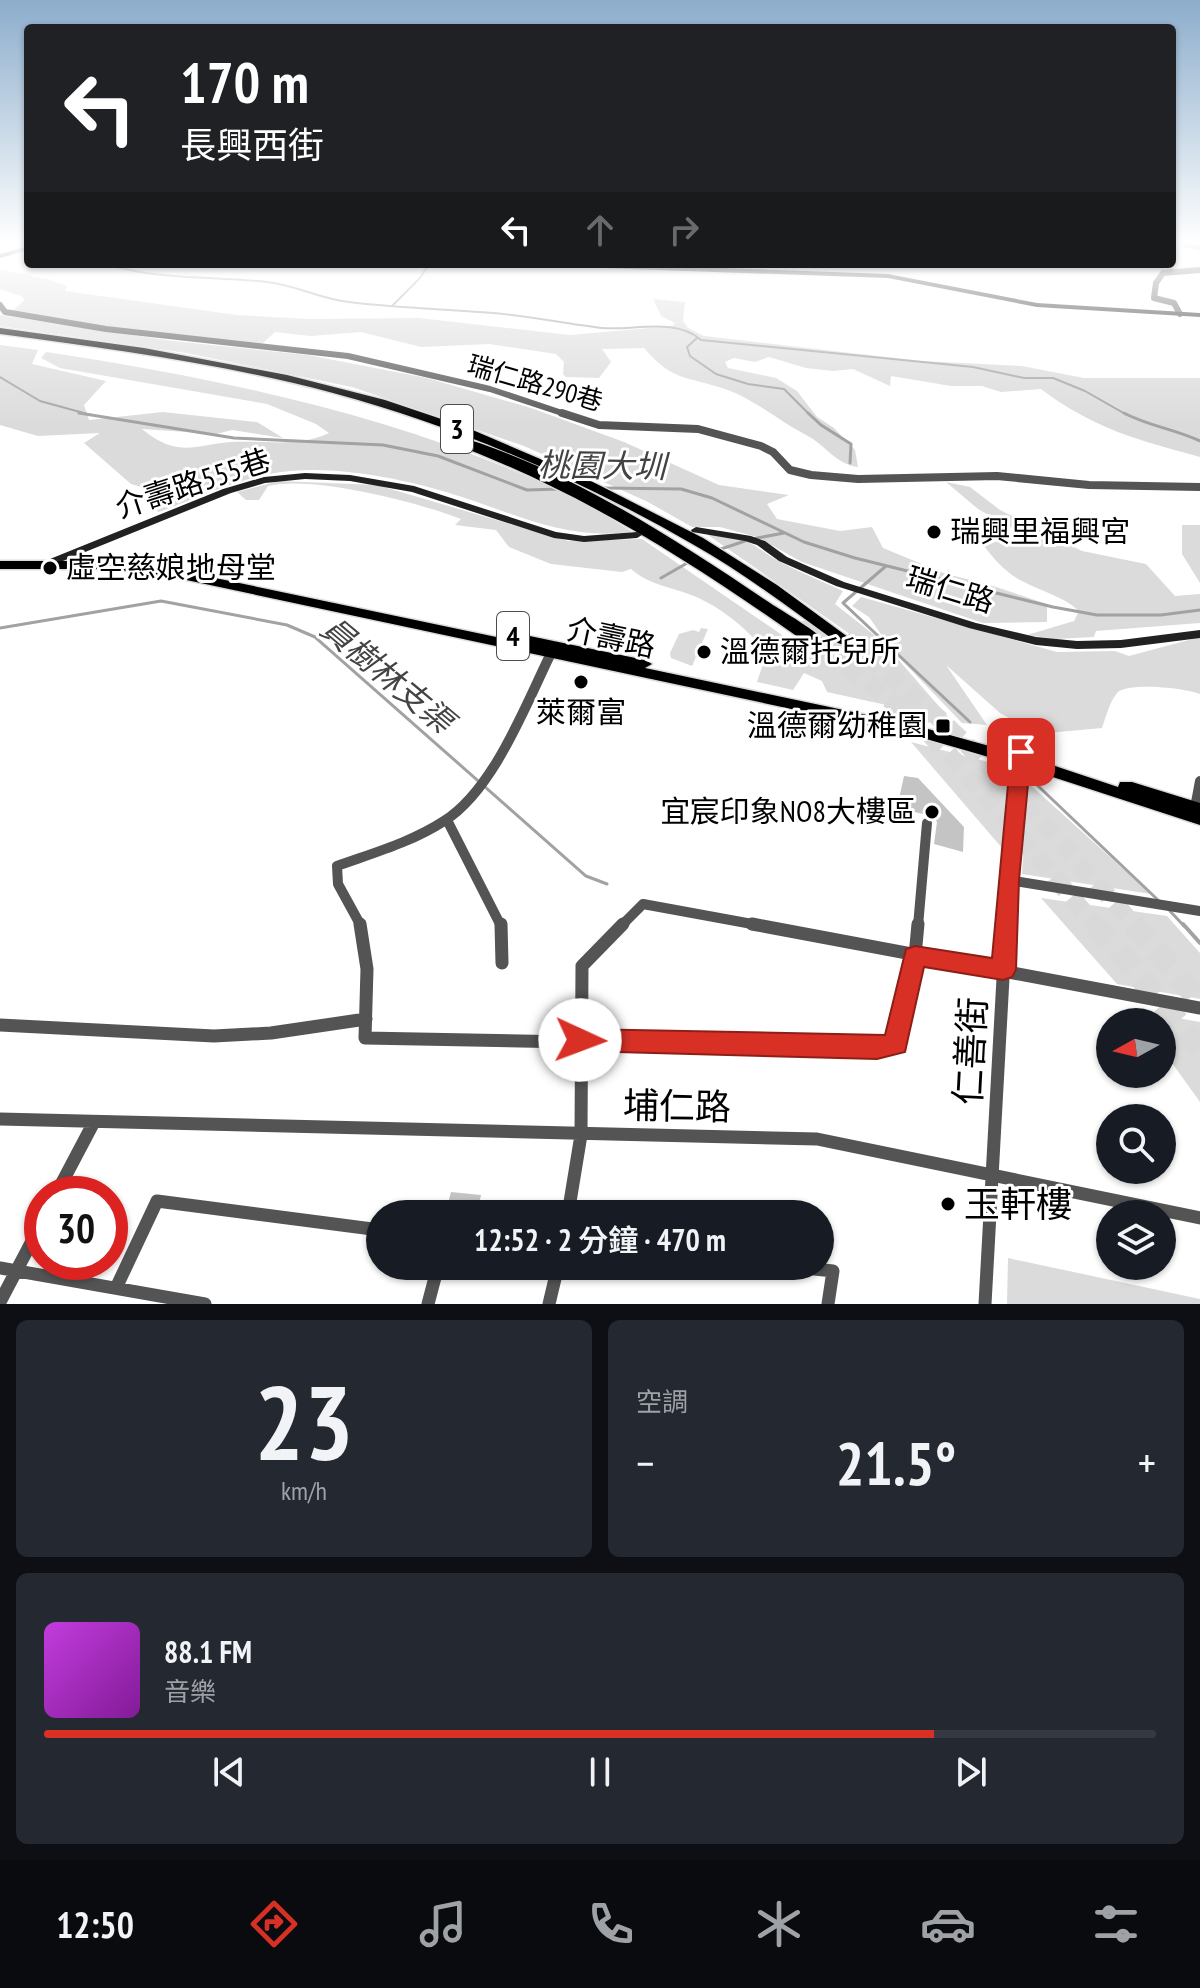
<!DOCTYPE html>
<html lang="zh-TW">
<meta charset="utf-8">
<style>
body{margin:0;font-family:"PT Sans Narrow","Noto Sans TC",sans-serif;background:#242831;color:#f1f3f6;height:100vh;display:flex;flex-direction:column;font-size:30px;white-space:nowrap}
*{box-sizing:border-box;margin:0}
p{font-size:26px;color:#9ea1a6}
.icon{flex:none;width:44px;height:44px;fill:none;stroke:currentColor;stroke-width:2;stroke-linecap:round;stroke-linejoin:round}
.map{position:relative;height:1304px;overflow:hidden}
.panel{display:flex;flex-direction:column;gap:16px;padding:16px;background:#0d0f14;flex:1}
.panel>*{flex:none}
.banner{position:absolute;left:24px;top:24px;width:1152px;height:244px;border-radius:8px;box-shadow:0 2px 6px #0004;background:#202124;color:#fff;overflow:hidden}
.needle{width:52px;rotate:262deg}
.fabs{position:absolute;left:1096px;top:1008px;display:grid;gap:16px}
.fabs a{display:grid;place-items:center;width:80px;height:80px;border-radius:50%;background:#171b24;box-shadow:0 2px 6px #0004;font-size:40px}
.speed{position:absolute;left:24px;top:1176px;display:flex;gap:16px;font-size:40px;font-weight:700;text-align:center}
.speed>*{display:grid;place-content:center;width:104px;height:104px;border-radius:50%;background:#171b24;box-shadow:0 2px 6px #0004;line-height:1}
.speed .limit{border:12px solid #d22;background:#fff;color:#111}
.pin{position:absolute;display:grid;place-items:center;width:68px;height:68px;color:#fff;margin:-34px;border-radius:16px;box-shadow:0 4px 12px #0006}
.me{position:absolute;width:88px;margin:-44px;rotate:92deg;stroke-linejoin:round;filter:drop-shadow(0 0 6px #0008)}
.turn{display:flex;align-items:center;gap:28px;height:168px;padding:0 24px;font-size:36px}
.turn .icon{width:104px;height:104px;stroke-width:2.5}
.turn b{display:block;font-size:56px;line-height:68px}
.lanes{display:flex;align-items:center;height:76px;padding:0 24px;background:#0003;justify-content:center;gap:40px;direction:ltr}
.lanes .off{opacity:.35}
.big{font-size:60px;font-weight:600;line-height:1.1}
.panel .card{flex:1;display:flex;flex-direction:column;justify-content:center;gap:12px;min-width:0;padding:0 28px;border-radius:12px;background:#242831}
.panel .dial{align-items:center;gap:0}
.dial b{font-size:104px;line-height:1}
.song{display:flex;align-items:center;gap:24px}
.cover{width:96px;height:96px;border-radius:12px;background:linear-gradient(135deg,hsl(290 70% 55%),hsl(290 70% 35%))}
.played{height:8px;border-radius:4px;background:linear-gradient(90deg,#d93025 80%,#363941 80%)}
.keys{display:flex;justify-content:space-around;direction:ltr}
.heat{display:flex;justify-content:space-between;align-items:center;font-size:44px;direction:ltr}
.panel .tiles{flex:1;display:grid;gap:16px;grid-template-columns:1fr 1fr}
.card:last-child{grid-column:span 2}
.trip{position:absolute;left:366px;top:1200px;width:468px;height:80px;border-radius:40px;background:#171b24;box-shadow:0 2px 6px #0004;font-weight:600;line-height:80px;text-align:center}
.dock{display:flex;height:128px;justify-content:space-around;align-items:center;background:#090b0e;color:#9ea1a6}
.dock .icon{width:56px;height:56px}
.dock .selected{color:#d93025}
.dock b{font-size:36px;color:#f1f3f6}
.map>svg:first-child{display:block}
.green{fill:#dbdbdb}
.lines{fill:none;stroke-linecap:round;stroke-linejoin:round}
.stream-far2{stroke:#a2a2a2;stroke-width:2}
.stream-far1{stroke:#a2a2a2;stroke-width:3}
.stream{stroke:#a2a2a2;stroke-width:4}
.building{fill:#c4c4c4}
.highway-tunnel-far1{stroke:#d9d9d9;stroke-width:18;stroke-dasharray:18 9;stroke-linecap:butt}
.highway-tunnel{stroke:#d9d9d9;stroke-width:23;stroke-dasharray:23 12;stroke-linecap:butt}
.primary-casing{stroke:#dbdbdb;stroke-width:3}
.highway-casing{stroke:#dbdbdb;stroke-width:3}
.street-far3{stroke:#545454;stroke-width:6}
.street-far2{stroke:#545454;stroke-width:8}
.street-far1{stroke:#545454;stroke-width:10}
.street{stroke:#545454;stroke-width:13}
.secondary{fill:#212121;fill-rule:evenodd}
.primary{fill:#000;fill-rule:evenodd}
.highway{fill:#000;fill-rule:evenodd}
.route{fill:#d93025;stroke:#8d1f18;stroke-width:2}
.poi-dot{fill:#000;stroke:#fff;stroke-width:3}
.labels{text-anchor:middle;stroke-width:6;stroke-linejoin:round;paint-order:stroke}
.far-street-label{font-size:26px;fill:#000;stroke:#fff}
.shield{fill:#fff;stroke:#4c4c4c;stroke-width:2}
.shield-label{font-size:28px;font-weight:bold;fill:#000}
.street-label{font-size:30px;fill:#000;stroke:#fff}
.poi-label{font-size:30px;fill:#000;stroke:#fff;text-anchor:start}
.water-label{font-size:32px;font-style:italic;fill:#434343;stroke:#fff}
.near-street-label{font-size:36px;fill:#000;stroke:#fff}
.near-poi-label{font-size:36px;fill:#000;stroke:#fff;text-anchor:start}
</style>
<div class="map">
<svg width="1200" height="1304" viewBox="0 0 1200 1304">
<rect width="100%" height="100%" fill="#fff"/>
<path class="green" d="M 0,270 L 31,275 L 31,277 L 47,279 L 67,286 L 65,291 L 237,315 L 308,319 L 419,318 L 570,335 L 672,326 L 675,323 L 661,316 L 653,299 L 685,302 L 683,321 L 688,328 L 704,336 L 921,361 L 1022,366 L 1084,378 L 1200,378 L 1200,457 C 1138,440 1094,429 1041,389 L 1001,392 L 982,386 L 951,386 L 891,376 L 890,386 L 853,369 L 833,371 L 806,368 L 769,357 L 755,362 L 734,358 L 725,362 L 728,368 L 776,378 L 797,391 L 817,417 L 834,428 L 855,450 L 858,467 C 835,464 826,445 806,435 C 779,421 754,399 725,389 C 687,376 673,382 644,348 L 602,349 L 611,362 L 599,378 L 566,377 L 563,374 L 564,362 L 556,354 L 489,344 L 421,347 L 361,332 L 311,336 L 275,332 L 263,343 C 179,342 95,325 12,311 L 25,300 L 21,296 L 0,289 Z
M 0,315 L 173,341 L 308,355 L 427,378 L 531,408 L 624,442 L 719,485 L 789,495 L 767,504 L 777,519 L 840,531 L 872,527 L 883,548 L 946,574 L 987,584 L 1047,604 L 1047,622 L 983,623 L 802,562 L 757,537 L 720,527 L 692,527 L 648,502 L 524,446 L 352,387 L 186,353 L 0,326 Z
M 0,345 L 38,350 L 32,364 L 106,381 L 84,405 L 89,420 L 163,412 L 257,422 L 283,438 L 232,430 L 216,434 L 142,429 C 149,435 160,442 169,445 C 190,452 210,443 231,442 C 266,440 296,448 329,433 L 316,424 L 267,404 L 60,368 L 41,358 L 46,352 C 225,379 404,417 569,495 C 591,505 611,519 632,532 C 563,541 513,512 449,493 C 396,477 324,463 269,474 C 232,481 194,499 159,512 L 154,509 L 179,498 L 131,484 L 84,443 L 100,433 L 38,436 L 0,425 Z
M 279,481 L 377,485 L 568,541 L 642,539 L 811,655 L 828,648 L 800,625 L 801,621 L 806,621 L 840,643 L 854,637 L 708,535 C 744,530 758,551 784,564 C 804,574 824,582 843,591 L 835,604 L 883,642 L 950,719 L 827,692 L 822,681 L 804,673 L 793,690 L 757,682 L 766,655 C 751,630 720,607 694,596 C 672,587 649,585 631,569 L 622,572 L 551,564 L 509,547 L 496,530 L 455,525 L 461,519 C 418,502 311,475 268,486 L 259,500 L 246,500 L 237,492 Z
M 946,482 L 970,487 L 1000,510 L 1082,551 L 1146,564 L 1175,596 L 1200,594 L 1200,623 L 1096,631 L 1094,637 L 1056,639 L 1027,635 L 1074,621 L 1079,611 C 1061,595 1042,592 1022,581 C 1006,573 995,560 984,546 L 1021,533 L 978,509 Z
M 1182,525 L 1200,525 L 1200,583 L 1182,554 Z
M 861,597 L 1057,652 L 1115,651 L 1129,656 L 1200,637 L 1200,694 C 1186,688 1129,682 1118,692 C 1110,700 1106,717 1102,728 L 1037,734 L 1000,713 L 946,665 L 987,725 L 962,723 L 892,650 L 869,617 L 852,606 Z
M 701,628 L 708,629 L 692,666 L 671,658 L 670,653 L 679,634 L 693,630 L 699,632 Z
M 911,742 L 1008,767 L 1002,848 Z
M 1027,782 L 1151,894 L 1022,874 Z
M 1041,898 L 1167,916 L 1200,953 L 1200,999 L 1117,984 Z
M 1134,1010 L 1200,1022 L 1200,1102 L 1162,1049 L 1162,1022 L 1143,1022 Z
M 1008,1258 L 1200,1299 L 1200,1304 L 1007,1304 Z"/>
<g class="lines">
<path class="stream-far2" d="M 105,264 C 157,280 213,276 267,282 C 296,285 320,299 349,302 C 397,308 445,309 494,313 C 530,316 566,324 602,328 C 633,331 676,317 701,340 L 973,367 L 1024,378 L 1053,378 L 1085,391 L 1127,415
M 393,305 L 420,278 L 429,264
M 697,338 L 687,347 L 690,356 L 716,374 L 748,384 L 784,389 L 810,415
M 0,377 L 40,401 L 91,415"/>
<path class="stream-far1" d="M 79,413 L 234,438 L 383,445 L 438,456 L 527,490 L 561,489
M 808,413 L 821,425 L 851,444 L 850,463
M 1124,413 C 1148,426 1175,429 1200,441
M 605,488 L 681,489 L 712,498 L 804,542 L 855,558 L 1053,607 L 1097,615 L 1161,615 L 1200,610
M 752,539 L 784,533
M 718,550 L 745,541
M 886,566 L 843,603 L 970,722
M 661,578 L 689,562
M 0,628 L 161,601 L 287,625 L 315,637 L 586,876 L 607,884
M 1035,783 L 1158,900
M 1170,911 L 1184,926"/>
<path class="stream" d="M 1183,924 L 1200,943"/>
</g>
<path class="building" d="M 904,776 L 918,778 L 964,827 L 963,852 L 934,844 L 937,822 L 932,816 L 897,808 Z
M 451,1192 L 481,1195 L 477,1214 L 445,1214 Z"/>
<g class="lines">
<path class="highway-tunnel-far1" d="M 844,640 C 955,721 1044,824 1135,926
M 825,649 L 916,720 L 957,763 L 1096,926"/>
<path class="highway-tunnel" d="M 1095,924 L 1200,1048
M 1133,924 L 1200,1001"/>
<defs>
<path id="primary" d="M 0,561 L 114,561 L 177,570 L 501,638 L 498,635 L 505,631 L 645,660 L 652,664 L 645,668 L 910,724 L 1025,756 L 1118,787 L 1120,782 L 1132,782 L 1200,803 L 1200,825 L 1013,764 L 909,734 L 177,578 L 114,569 L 0,569 Z"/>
<path id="highway" d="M 0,328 L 144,348 L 287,375 L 385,400 L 468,428 L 587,479 L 703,538 L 777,585 L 852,640 L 844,645 L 838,643 C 791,609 745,574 694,545 C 580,479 459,427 333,393 C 224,364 112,349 0,334 Z
M 450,434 C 561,465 669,535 764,599 C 786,614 816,629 833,649 L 831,652 L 819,652 C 700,567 584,492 446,441 L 444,438 Z"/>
</defs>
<use href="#primary" class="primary-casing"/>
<use href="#highway" class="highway-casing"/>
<path class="street-far3" d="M 1184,244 L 1200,247
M 0,305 L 5,312 L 106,329 L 348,356 L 490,389 L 568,415
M 1180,314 L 1174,303 L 1154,298 L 1156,283 L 1163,273 L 1200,270"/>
<path class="street-far2" d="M 562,413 L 599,425 L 698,429 L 761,446 L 773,452 L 790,470 L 811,475 L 858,479 L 997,476 L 1089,485 L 1200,487"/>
<path class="street-far1" d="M 1195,808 L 1200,781
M 447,820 L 501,926
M 1008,880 L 1200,911
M 361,926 L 338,884 L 337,866 C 373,853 412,842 444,821 C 495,789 527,701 554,647
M 621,926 L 643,904 L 763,926
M 918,926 L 927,823
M 1005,926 L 1021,752"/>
<path class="street" d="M 360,924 L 367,969 L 365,1038 L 877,1048 L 896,1044 L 915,956 L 918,924
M 501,924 L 502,963
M 752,924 L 1200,1008
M 0,1025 L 214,1036 L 271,1033 L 366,1019
M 0,1119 L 817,1139 L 1200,1218
M 56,1194 L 94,1122
M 568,1214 L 581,1135 L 582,966 L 623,924
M 787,1266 L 833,1271 L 828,1304
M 0,1268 L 205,1304
M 116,1288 L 157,1201 L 380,1230
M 0,1302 L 42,1222
M 428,1304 L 438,1266
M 549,1304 L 558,1266
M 985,1304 L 1006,924"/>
<path class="secondary" d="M 28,246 L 28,250 L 0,258 L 0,254 Z
M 541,264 L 607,264 L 888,274 L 1037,303 L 1200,313 L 1200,317 L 1037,307 L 888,278 L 545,266 Z
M 305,473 L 350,475 L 414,486 L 556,532 L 584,536 L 637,532 L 642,535 L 637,538 L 584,542 L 554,538 L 412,492 L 350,481 L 305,479 L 265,483 L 231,493 L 53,565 L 49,566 L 44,563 L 45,561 L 223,489 L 264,477 Z
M 696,527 L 751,536 L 765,541 L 787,557 L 844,582 L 976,623 L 1036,637 L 1077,641 L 1121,640 L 1200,630 L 1200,638 L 1121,648 L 1077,649 L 1036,645 L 969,628 L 836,586 L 779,561 L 757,545 L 745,541 L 692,532 L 691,530 Z"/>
<use href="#primary" class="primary"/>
<use href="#highway" class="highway"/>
</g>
<linearGradient id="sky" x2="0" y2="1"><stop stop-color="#8cadcc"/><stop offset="0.57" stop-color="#fff"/><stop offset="1" stop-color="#fff" stop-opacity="0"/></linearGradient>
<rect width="1200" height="426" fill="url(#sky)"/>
<path class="route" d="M 1021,745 L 1031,752 L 1019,880 L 1016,970 L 1012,977 L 1003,980 L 924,967 L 905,1052 L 877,1059 L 580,1051 L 571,1048 L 567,1040 L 571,1032 L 580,1029 L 885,1035 L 906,949 L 915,946 L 992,958 L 1011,752 Z"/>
<g class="poi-dot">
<circle cx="934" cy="532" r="8"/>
<circle cx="50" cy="568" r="8"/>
<circle cx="704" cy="652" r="8"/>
<circle cx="581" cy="682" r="8"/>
<rect x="935" y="718" width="16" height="16" rx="4"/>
<circle cx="932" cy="812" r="8"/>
<circle cx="948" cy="1204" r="8"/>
</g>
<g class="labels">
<g class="far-street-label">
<text transform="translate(535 383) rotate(16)" y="9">瑞仁路290巷</text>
</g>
<g class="shield">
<rect x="441" y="405" width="32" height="48" rx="6"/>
<rect x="497" y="612" width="32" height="48" rx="6"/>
</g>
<g class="shield-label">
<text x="457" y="439">3</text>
<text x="513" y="646">4</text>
</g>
<g class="street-label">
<text transform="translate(193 484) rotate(-18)" y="10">介壽路555巷</text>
<text transform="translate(950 590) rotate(17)" y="10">瑞仁路</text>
<text transform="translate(611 638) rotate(12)" y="10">介壽路</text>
</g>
<g class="poi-label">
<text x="950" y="542">瑞興里福興宮</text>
<text x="66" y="578">虛空慈娘地母堂</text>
<text x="720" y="662">溫德爾托兒所</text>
<text x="581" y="723" text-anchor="middle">萊爾富</text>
<text x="927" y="736" text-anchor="end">溫德爾幼稚園</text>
<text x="916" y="822" text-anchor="end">宜宸印象NO8大樓區</text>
</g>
<g class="water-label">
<text transform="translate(602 466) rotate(1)" y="11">桃園大圳</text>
<text transform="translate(387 675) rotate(40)" y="11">員樹林支渠</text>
</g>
<g class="near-street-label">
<text transform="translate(970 1051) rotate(-87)" y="13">仁善街</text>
<text transform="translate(677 1106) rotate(1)" y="13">埔仁路</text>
</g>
<g class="near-poi-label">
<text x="964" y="1217">玉軒樓</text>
</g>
</g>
</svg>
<div class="fabs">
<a><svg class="needle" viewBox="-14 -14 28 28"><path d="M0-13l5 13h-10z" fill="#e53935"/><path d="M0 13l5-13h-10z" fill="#9ea1a6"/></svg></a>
<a><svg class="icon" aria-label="search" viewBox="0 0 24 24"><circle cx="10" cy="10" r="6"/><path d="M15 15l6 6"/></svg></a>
<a><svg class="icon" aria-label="layers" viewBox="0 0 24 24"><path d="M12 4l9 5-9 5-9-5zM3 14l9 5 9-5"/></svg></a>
</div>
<div class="speed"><div class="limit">30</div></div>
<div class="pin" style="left:1021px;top:752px;background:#d93025"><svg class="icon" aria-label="arrive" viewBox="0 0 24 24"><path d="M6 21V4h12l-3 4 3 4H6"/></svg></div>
<svg class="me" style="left:580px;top:1040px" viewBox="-20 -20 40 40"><circle r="19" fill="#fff"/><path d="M0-13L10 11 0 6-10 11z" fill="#d93025"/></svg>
<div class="trip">12:52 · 2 分鐘 · 470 m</div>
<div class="banner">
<div class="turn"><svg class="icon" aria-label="left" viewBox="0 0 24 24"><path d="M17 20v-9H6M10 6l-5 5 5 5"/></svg><div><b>170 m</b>長興西街</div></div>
<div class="lanes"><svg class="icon" aria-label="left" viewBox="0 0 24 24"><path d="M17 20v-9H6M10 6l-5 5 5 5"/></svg><svg class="icon off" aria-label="ahead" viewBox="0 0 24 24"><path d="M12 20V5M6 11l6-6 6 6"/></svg><svg class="icon off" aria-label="right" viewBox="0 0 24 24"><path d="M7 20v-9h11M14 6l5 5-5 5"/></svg></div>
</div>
</div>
<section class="panel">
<div class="tiles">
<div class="card dial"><b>23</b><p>km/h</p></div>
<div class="card"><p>空調</p>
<div class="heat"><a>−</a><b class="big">21.5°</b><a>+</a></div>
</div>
<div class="card">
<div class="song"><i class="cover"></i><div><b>88.1 FM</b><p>音樂</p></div></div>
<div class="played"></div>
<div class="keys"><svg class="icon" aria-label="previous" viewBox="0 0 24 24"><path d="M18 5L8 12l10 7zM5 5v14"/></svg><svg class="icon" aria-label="pause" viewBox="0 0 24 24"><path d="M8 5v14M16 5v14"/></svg><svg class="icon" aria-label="next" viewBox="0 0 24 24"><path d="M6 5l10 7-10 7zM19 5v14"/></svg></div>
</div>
</div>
</section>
<nav class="dock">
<b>12:50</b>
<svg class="icon selected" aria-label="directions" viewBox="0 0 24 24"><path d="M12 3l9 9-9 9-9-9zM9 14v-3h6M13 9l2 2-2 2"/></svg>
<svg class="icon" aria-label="music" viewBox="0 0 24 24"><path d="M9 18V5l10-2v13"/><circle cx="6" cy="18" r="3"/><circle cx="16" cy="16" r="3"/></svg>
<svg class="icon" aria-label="phone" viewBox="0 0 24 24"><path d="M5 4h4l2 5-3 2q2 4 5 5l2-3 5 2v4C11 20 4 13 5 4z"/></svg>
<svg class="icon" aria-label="climate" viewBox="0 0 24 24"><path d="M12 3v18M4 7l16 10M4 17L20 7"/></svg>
<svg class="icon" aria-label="car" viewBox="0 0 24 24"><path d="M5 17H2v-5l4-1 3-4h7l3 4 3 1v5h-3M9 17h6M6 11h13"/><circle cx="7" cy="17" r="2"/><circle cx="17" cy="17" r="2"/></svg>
<svg class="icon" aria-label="filters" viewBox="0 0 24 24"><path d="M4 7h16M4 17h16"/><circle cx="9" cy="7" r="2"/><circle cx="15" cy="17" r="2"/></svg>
</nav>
